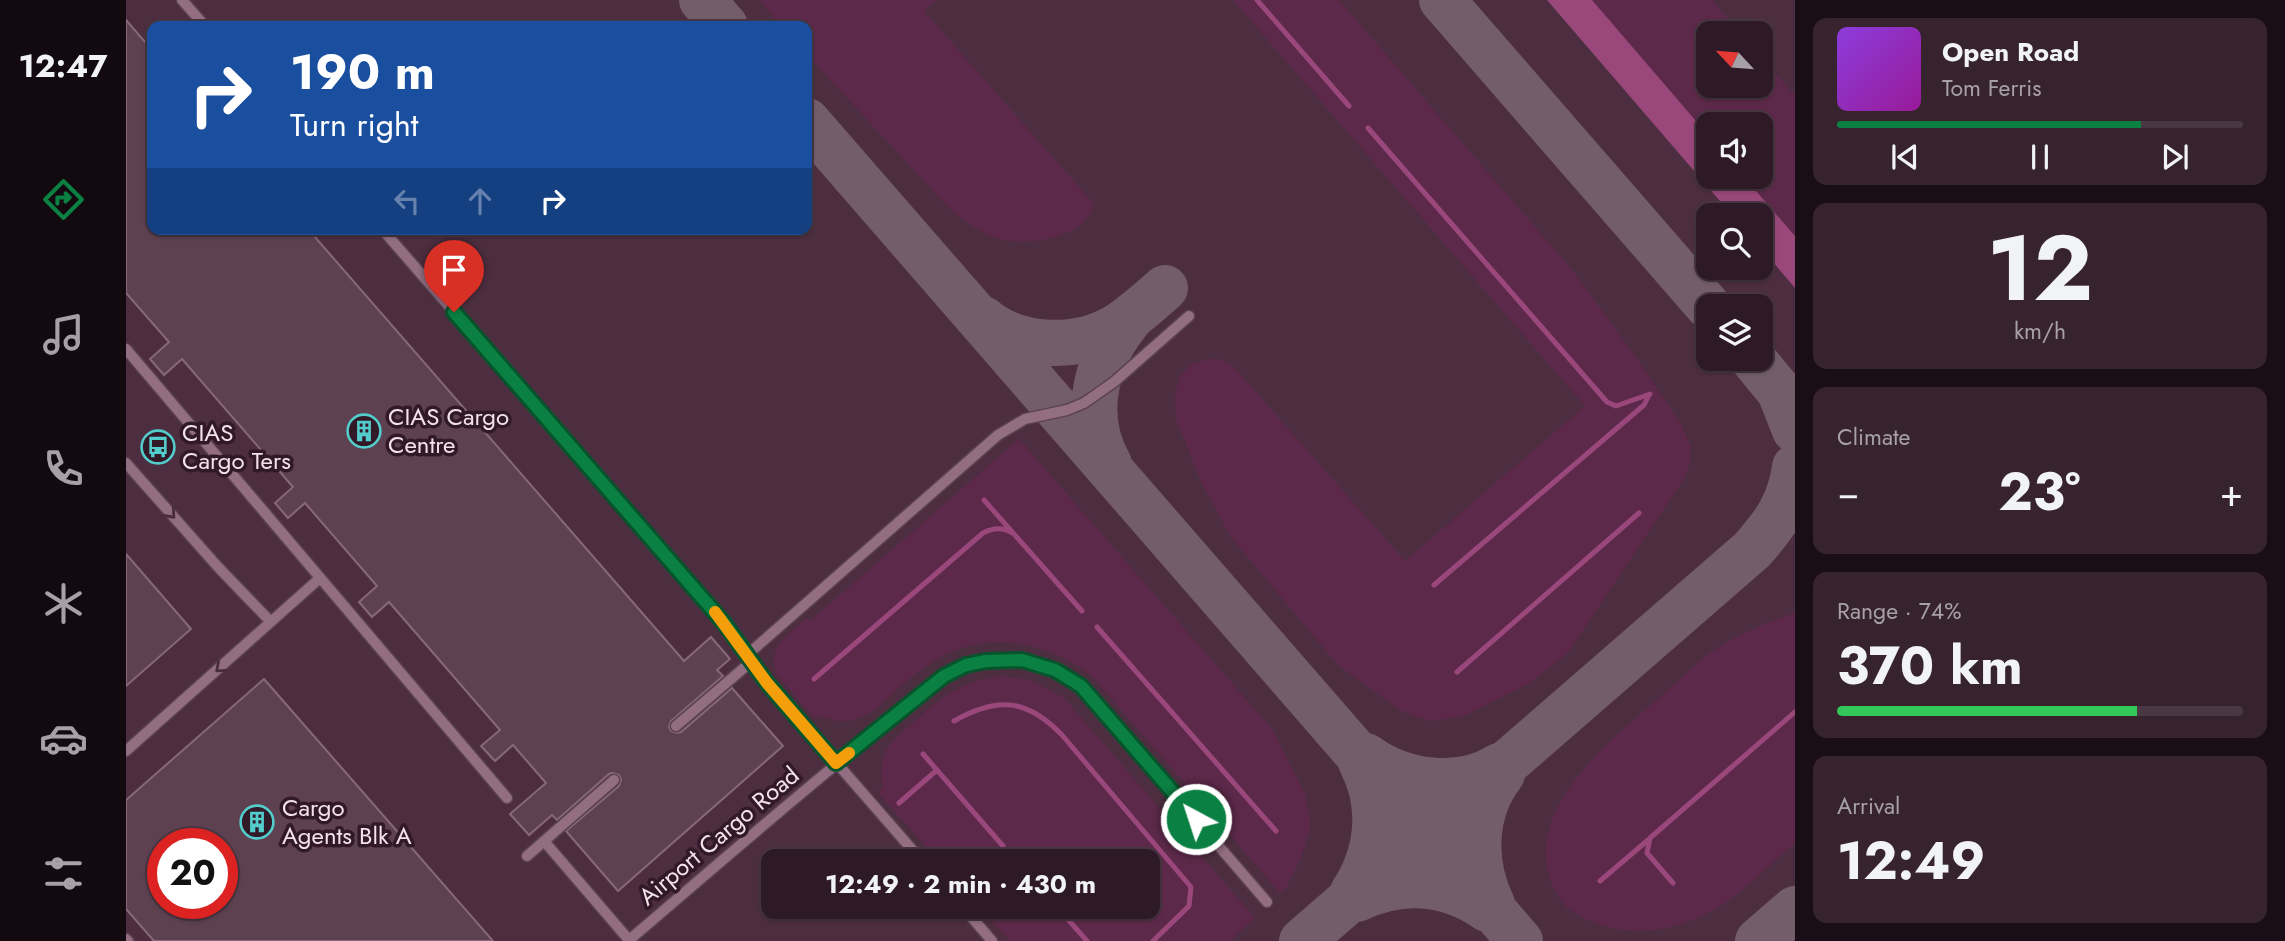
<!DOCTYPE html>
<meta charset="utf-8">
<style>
body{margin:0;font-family:Jost,sans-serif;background:#36232e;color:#f1f3f6;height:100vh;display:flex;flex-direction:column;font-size:26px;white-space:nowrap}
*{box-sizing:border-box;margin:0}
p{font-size:23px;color:#a7a1a7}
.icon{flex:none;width:38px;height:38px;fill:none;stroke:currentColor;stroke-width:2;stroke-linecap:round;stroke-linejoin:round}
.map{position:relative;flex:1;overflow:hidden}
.side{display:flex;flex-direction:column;gap:18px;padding:18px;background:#190e15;width:490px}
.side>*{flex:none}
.guide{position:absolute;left:21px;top:21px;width:665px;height:214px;border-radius:14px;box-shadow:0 2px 5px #0004,0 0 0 2px #493843;background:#1a4fa0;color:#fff;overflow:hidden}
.needle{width:46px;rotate:296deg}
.controls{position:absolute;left:1570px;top:21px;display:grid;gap:14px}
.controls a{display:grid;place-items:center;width:77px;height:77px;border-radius:14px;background:#2e1a26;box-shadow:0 2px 5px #0004,0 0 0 2px #493843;font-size:35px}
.speed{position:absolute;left:21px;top:828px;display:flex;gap:14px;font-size:35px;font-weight:700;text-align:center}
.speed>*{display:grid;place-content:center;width:91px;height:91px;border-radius:50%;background:#2e1a26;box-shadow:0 2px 5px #0004,0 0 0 2px #493843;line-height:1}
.speed .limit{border:10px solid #d22;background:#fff;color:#111}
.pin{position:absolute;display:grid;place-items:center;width:60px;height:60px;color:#fff;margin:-72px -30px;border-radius:50% 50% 50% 0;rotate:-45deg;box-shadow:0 0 7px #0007}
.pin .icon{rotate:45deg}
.me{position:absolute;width:77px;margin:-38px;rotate:320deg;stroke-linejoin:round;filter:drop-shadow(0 0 5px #0008)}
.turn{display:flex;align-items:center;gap:24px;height:147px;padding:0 28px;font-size:32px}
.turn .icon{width:91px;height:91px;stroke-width:2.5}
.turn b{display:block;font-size:49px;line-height:60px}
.lanes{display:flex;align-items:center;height:66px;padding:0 28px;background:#0003;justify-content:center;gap:35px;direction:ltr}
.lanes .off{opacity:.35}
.big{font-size:52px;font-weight:700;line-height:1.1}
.side .tile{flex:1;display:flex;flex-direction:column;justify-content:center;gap:10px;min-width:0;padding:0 24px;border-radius:14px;background:#36232e}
.side .dial{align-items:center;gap:0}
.dial b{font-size:91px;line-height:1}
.song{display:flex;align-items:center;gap:21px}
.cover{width:84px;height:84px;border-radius:10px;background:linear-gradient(135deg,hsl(270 70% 55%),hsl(300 70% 35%))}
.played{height:7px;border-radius:4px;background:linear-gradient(90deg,#0b8043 75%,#493843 75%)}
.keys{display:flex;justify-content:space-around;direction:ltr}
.heat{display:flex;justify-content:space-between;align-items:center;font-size:38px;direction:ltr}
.charge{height:10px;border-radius:5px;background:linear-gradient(90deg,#34c759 74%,#493843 0)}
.trip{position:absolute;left:635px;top:849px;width:399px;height:70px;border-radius:14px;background:#2e1a26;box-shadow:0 2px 5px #0004,0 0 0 2px #493843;font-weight:700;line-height:70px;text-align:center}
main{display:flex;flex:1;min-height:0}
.tabs{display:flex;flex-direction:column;width:126px;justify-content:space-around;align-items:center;background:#120a0f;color:#a7a1a7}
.tabs .icon{width:49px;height:49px}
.tabs .selected{color:#0b8043}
.tabs b{font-size:32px;color:#f1f3f6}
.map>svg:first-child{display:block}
.built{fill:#4d2e40;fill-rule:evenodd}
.green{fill:#5d294a}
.water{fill:#9a487b}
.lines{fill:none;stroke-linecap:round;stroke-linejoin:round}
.stream{stroke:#9a487b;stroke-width:5}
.taxiway{stroke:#745d6a;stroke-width:46}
.building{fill:#5e4151;stroke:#87687a;stroke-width:2;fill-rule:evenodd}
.lane-casing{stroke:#5a4250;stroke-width:13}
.lane{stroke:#936e83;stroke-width:10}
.oneway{stroke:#4a2e3f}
.route-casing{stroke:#07532c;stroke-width:18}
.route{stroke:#0b8043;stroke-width:12}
.slow{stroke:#f59e0b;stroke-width:12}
.labels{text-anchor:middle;stroke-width:7;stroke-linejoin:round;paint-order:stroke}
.poi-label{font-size:24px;fill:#f4e2eb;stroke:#321928;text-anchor:start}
.street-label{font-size:24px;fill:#f4e2eb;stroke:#321928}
</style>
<main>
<nav class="tabs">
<b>12:47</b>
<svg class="icon selected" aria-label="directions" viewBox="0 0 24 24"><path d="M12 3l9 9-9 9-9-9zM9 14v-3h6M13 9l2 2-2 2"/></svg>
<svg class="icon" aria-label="music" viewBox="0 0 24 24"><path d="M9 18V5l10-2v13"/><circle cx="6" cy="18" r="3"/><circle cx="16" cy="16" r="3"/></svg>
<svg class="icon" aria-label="phone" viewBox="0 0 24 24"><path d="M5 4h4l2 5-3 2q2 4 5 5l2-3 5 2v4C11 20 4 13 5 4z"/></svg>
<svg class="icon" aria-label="climate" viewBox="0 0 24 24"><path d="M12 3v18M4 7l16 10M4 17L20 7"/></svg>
<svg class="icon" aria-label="car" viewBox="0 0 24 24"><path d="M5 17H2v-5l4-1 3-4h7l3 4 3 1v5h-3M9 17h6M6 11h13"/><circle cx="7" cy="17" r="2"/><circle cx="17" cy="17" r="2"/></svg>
<svg class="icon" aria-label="filters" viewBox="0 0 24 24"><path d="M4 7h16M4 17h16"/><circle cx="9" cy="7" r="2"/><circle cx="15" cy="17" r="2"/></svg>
</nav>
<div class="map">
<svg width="1669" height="941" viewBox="0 0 1669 941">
<rect width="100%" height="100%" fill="#3d2332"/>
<path class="built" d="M 0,0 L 1669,0 L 1669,941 L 0,941 ZM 26,26 L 681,26 L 681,229 L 26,229 ZM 1582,33 L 1634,33 L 1634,86 L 1582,86 ZM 1582,124 L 1634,124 L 1634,177 L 1582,177 ZM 1582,215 L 1634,215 L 1634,268 L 1582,268 ZM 1582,306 L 1634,306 L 1634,359 L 1582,359 ZM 37,844 L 96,844 L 96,903 L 37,903 ZM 648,861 L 1022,861 L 1022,906 L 648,906 Z"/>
<path class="green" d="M 633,0 L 810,0 L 798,11 L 968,204 C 960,239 900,247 870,238 C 854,233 841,222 828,213 L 681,55 L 681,26 L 656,26 Z
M 1107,0 L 1213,0 L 1448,272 L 1514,363 L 1555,424 L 1565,447 L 1564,462 L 1558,479 L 1441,654 L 1402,684 L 1338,716 L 1306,721 L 1290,717 L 1274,710 L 1212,665 L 1105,537 L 1076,484 L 1050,419 L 1049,397 L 1051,386 L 1054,376 L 1065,364 L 1084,359 L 1096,360 L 1106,365 L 1279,561 L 1459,406 Z
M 1466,0 L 1586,0 L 1614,33 L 1582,33 L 1582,86 L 1634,86 L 1635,56 L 1669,96 L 1669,236 L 1618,177 L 1634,177 L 1634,124 L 1582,124 L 1582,135 Z
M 893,439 L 1146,729 L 1179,794 L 1185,826 L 1176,855 L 1160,888 L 1154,893 L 965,675 C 918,639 856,629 805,663 C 784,676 766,695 747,711 C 729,722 713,725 693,715 L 689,719 L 651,675 C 639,648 663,634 681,618 L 684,621 Z
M 1669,613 L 1669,843 C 1646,862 1621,889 1596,905 C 1545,937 1486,941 1440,907 C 1423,886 1415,860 1422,833 C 1436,775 1501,727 1543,689 C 1559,676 1574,658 1592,648 C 1616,633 1642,622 1669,613 Z
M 875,676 L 904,680 L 938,698 L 1129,918 L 1104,941 L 884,941 L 853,907 L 1022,906 L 1022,861 L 813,861 L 754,795 L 753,790 L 757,788 C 753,770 755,754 768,740 C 804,708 824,683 875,676 Z"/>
<path class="water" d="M 1421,0 L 1466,0 L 1582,135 L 1582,177 L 1618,177 L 1669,236 L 1669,288 L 1635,248 L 1634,215 L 1606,215 Z"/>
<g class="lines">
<path class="stream" d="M 1131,0 L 1223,106
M 1242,128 L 1481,402 L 1490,406 L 1524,394
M 858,500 L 956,611
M 1308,585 L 1518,405 L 1523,395
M 971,627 L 1150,831
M 1331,672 L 1513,513
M 688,679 L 857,533 C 868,527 878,527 888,534
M 828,721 C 872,696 901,699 936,735 L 1065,887 L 1063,906 L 1027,941
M 797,754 L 877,846
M 773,803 L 811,770
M 890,861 L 891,861
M 1474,881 L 1522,840
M 1547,883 L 1521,853 L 1524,838 L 1669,712
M 930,906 L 961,941"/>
<path class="taxiway" d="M 576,0 L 599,26
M 1316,0 L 1582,306
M 681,121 L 1394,941
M 857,319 C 893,349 952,350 992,326 C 1009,315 1024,301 1039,288
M 1627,359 L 1654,392 L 1669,430
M 983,464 C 954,413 971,356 1007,315
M 1240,756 C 1277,783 1333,791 1373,766
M 1227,892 C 1253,852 1257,804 1235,762
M 1231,899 C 1275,878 1321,881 1361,909
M 1366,904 C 1346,863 1347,811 1376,774
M 1176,941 L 1626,550 C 1650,523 1664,503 1669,467
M 1632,941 L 1669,909"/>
</g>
<path class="building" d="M 0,20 L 26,50 L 26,229 L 182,229 L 558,661 L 585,637 L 604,659 L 591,670 L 597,676 L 545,721 L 543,727 L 545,731 L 551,733 L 555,732 L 606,688 L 657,746 L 492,891 L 440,831 L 493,786 L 495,779 L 493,775 L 487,773 L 483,774 L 431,820 L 426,815 L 403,835 L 384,814 L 420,783 L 387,745 L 369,761 L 355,746 L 374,730 L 263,602 L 246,617 L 233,602 L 251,586 L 179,503 L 162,518 L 149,503 L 167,487 L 56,359 L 38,375 L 24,359 L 43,342 L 0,293 Z
M 0,554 L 65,629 L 0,686 Z
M 138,679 L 367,941 L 28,941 L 0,909 L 0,800 ZM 37,844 L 96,844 L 96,903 L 37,903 Z"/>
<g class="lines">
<defs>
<path id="lane" d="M 56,0 L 79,26
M 256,229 L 598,623 L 641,683 L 796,861
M 0,349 L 381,798
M 0,463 L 92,567 L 145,622
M 621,655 L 872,435 L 899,419 L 941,410 L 958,403 L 988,382 L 1063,316
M 550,726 L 626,661
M 0,751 L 194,578
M 418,841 L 503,940
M 401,856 L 488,780
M 836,906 L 866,941
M 0,939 L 2,941
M 502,941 C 583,872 663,802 746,735 C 773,712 807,678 840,666 C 879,651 923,661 955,686 L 1141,902"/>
</defs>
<use href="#lane" class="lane-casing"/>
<use href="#lane" class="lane"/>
</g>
<defs><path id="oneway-chevron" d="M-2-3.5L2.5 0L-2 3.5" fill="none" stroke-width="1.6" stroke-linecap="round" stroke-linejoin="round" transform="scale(1.75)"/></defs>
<g class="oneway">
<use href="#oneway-chevron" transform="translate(45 514) rotate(48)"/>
<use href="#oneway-chevron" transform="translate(94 668) rotate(139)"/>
</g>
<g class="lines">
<defs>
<path id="route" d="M 328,312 L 598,623 L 641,683 L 710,763 L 818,676 L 840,665 L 860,661 L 896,660 L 929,670 L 955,686 L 1070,819"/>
</defs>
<use href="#route" class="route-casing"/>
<use href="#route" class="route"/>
<path class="slow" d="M 589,612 L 641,683 L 710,763 L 723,753"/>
</g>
<defs>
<symbol id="building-ring" viewBox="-11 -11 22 22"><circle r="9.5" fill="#321928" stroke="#53cdcb" stroke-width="1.5"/><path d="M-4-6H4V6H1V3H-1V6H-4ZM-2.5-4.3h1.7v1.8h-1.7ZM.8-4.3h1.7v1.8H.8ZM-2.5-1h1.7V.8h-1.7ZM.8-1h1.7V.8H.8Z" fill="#53cdcb"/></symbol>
<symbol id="bus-ring" viewBox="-11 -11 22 22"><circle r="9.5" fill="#321928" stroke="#53cdcb" stroke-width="1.5"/><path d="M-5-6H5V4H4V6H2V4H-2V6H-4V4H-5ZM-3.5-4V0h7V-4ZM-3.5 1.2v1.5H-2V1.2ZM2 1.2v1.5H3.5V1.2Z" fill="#53cdcb"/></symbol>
</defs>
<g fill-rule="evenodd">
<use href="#building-ring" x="219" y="412" width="38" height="38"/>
<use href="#bus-ring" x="13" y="428" width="38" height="38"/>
<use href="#building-ring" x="112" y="803" width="38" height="38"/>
</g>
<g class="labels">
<g class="poi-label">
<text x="262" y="425">CIAS Cargo<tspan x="262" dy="28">Centre</tspan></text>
<text x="56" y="441">CIAS<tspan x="56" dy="28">Cargo Ters</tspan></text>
<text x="156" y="816">Cargo<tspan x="156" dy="28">Agents Blk A</tspan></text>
</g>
<g class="street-label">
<text transform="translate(593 836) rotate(-40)" y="8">Airport Cargo Road</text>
</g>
</g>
</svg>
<div class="controls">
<a><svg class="needle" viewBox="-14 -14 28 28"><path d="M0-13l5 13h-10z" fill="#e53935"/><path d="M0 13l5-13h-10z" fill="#a7a1a7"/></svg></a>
<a><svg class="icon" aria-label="sound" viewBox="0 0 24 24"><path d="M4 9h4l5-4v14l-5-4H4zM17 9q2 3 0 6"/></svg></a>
<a><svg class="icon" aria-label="search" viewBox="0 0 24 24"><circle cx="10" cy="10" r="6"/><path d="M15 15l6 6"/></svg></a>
<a><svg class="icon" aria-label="layers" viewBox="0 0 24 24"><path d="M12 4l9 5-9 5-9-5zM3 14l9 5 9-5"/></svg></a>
</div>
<div class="speed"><div class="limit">20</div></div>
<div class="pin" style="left:328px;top:312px;background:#d93025"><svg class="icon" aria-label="arrive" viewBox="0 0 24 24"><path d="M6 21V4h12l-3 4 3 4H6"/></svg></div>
<svg class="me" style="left:1070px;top:819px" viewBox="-20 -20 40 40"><circle r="17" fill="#0b8043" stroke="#fff" stroke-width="3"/><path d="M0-11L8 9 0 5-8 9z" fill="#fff"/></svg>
<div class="trip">12:49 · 2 min · 430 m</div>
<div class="guide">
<div class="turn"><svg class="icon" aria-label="right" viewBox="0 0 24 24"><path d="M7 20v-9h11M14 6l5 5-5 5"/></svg><div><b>190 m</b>Turn right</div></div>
<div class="lanes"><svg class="icon off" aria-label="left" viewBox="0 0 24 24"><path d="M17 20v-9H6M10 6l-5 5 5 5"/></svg><svg class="icon off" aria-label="ahead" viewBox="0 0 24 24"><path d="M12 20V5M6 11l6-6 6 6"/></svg><svg class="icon" aria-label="right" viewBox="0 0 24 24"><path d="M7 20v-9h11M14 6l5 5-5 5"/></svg></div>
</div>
</div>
<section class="side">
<div class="tile">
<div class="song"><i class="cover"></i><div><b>Open Road</b><p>Tom Ferris</p></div></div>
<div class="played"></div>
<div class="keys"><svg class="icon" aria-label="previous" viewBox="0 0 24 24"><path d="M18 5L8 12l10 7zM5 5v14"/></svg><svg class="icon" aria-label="pause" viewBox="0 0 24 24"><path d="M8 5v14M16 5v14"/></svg><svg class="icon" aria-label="next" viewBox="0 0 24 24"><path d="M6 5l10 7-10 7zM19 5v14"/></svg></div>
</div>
<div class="tile dial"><b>12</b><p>km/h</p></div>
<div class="tile"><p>Climate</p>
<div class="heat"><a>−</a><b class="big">23°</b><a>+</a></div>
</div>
<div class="tile"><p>Range · 74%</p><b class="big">370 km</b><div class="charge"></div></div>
<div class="tile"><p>Arrival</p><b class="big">12:49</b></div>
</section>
</main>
